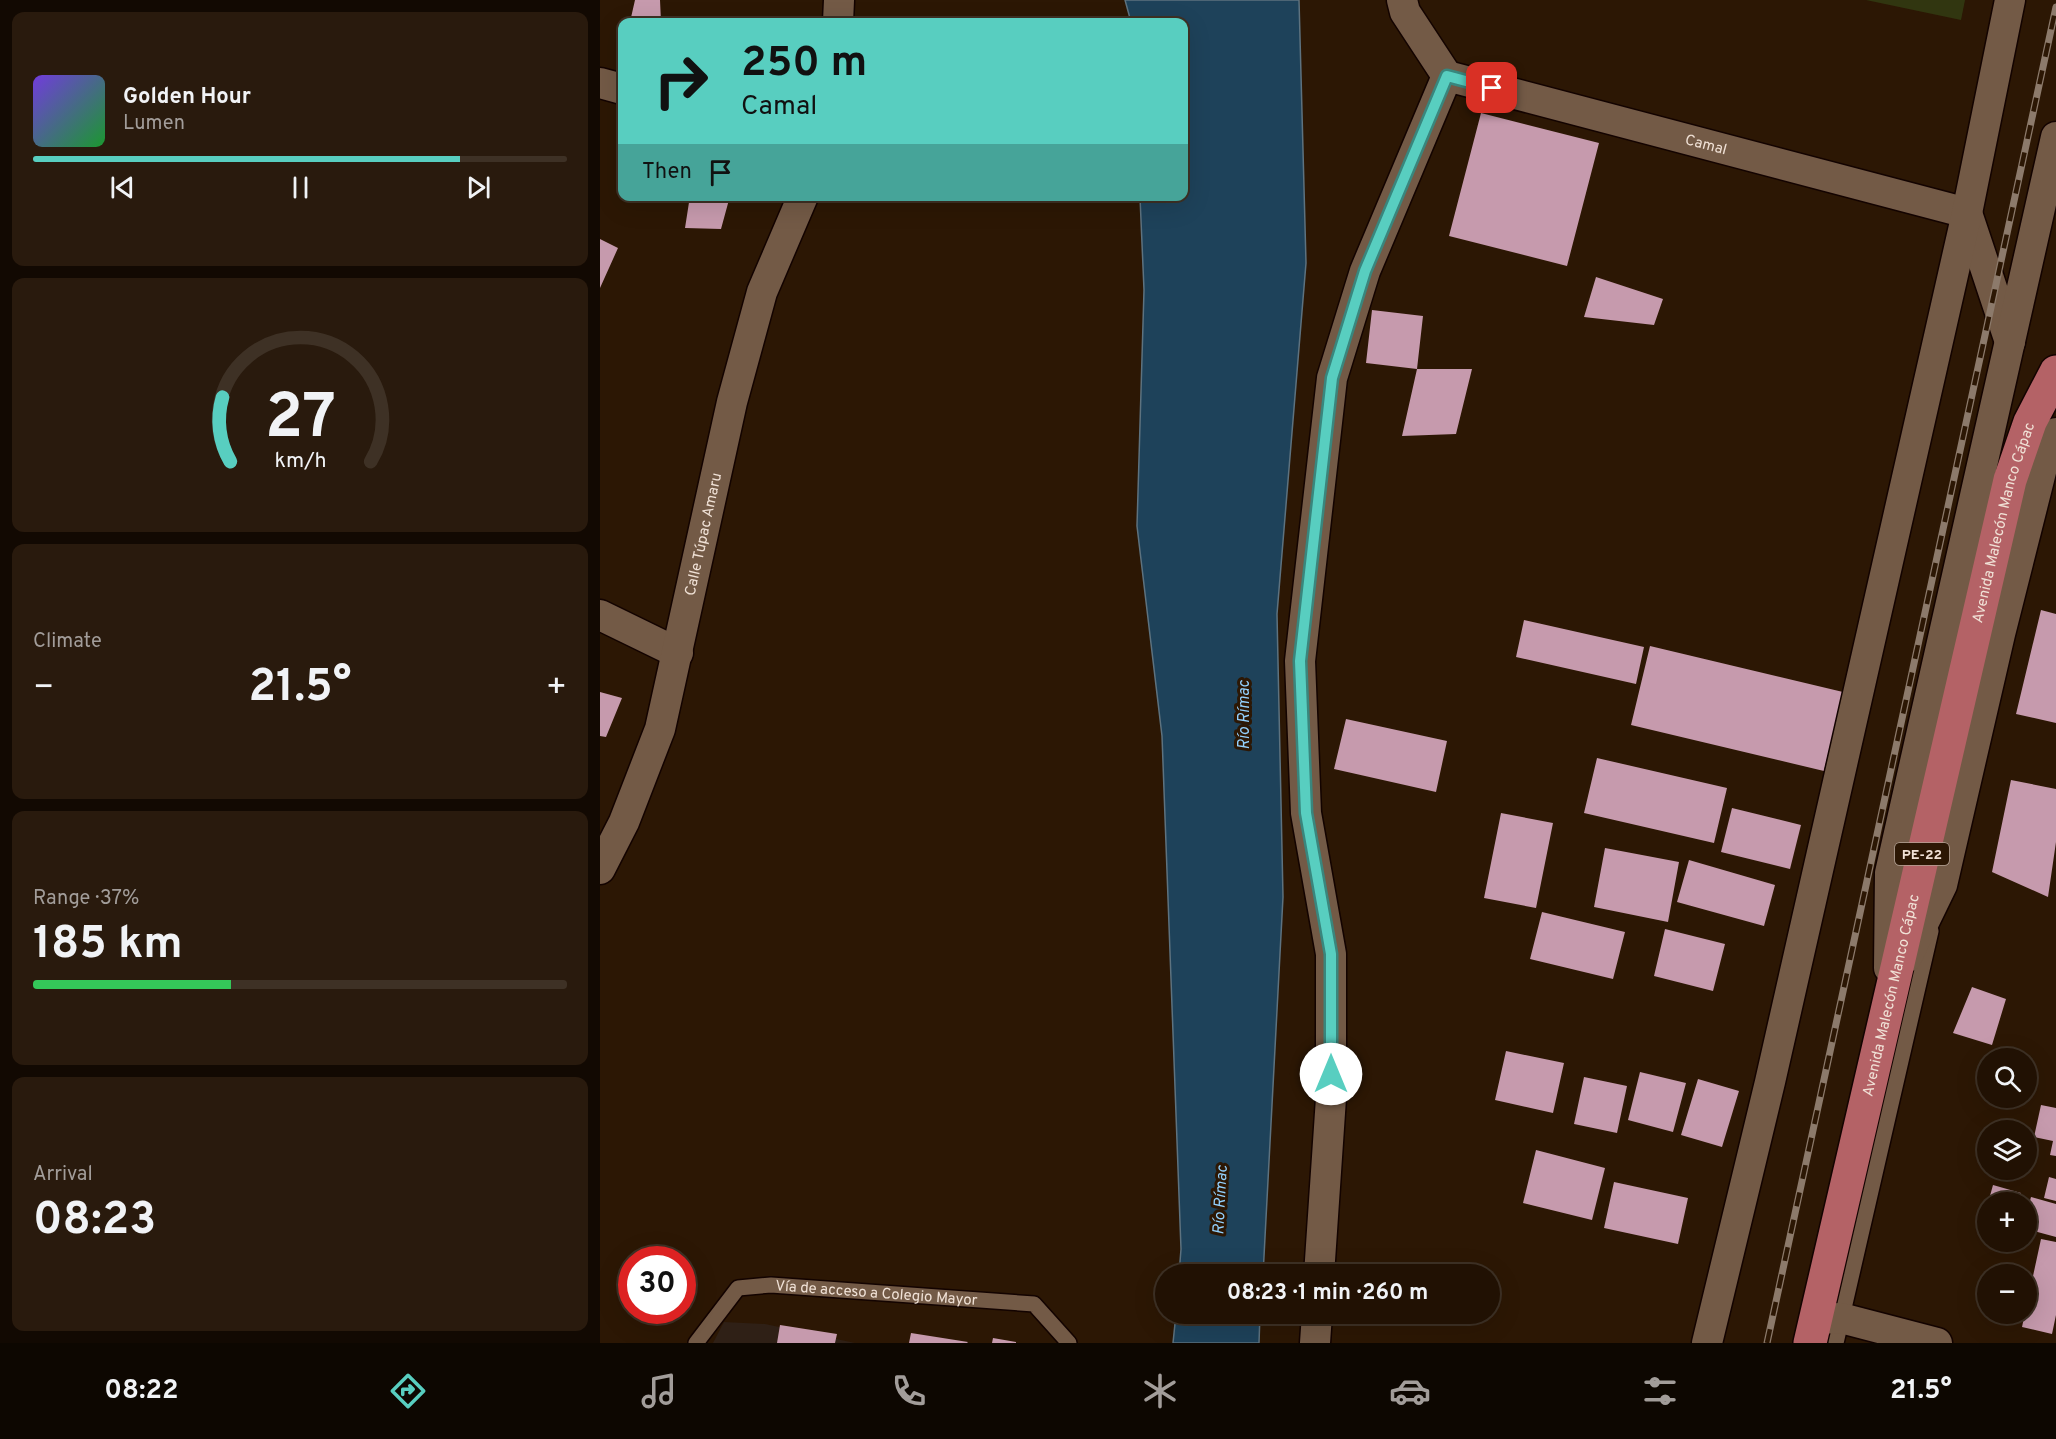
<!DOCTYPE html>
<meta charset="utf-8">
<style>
body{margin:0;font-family:Overpass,sans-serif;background:#291a0d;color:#f1f3f6;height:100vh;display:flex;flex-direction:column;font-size:22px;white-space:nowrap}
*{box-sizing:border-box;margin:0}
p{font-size:20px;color:#a29d9a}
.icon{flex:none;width:33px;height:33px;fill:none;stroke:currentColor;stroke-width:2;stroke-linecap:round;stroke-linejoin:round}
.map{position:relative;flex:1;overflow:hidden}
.details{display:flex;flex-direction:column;gap:12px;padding:12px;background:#120902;width:600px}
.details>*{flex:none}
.top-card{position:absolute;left:18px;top:18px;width:570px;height:183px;border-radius:12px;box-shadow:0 6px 24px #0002,0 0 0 2px #3e3125;background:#58cec0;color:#111;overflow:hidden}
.tools{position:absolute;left:1377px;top:1048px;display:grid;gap:12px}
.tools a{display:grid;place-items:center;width:60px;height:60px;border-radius:50%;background:#211103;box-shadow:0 6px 24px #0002,0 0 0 2px #3e3125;font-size:30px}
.speed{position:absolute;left:18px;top:1246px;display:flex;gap:12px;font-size:30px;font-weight:700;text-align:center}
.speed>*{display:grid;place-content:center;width:78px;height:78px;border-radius:50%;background:#211103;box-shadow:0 6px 24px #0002,0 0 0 2px #3e3125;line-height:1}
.speed .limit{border:9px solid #d22;background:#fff;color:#111}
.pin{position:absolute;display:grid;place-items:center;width:51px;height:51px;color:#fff;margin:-26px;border-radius:12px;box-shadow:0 3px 9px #0006}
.me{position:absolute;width:66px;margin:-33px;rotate:0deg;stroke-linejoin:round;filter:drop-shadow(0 0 4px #0008)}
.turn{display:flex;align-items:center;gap:21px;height:126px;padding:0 24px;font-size:27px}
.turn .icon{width:78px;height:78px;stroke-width:2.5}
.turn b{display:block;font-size:42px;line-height:51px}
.then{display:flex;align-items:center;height:57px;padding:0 24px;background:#0003;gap:12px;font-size:22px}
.big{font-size:45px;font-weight:700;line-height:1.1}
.details .widget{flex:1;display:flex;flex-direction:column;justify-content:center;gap:9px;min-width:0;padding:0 21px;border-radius:12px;background:#291a0d}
.details .dial{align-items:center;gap:0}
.dial svg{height:156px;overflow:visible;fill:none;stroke:#3e3125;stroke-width:7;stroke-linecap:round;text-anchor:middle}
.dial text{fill:#f1f3f6;stroke:none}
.song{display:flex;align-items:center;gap:18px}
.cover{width:72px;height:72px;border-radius:9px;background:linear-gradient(135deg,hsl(260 70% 55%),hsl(130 70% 35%))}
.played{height:6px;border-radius:3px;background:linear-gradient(90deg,#58cec0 80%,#3e3125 80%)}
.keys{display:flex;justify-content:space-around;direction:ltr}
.heat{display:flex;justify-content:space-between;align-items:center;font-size:33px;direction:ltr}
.charge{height:9px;border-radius:4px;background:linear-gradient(90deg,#34c759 37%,#3e3125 0)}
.trip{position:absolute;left:555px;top:1264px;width:345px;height:60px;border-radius:30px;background:#211103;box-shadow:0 6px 24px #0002,0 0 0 2px #3e3125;font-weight:700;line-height:60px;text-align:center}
.menu{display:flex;height:96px;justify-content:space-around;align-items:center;background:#0d0701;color:#a29d9a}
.menu .icon{width:42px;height:42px}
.menu .current{color:#58cec0}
.menu b{font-size:27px;color:#f1f3f6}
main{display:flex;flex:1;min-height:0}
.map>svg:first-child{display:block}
.education{fill:#2f2016}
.green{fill:#313610}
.water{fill:#1e425a;stroke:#5d727f;stroke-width:1.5}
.building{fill:#c69aad}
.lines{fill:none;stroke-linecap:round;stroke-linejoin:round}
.service-casing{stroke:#130300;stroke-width:18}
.minor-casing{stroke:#130300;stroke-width:33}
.trunk-casing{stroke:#130300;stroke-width:36}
.service{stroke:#735a46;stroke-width:15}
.minor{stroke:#735a46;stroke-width:30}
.trunk{stroke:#b46266;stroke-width:33}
.rail-casing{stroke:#8c7a6b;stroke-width:7}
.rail{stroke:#2c1704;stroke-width:4.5;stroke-dasharray:14;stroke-linecap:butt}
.route-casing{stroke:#39867d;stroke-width:15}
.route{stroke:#58cec0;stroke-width:10}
.labels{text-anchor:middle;stroke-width:6;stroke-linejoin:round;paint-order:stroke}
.shield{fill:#2c1704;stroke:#b5a497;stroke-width:1.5}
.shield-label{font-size:14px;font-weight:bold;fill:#f0e1d6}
.street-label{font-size:15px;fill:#f0e1d6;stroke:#2c1704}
.water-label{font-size:16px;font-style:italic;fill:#93d1fe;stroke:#2c1704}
</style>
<main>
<section class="details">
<div class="widget">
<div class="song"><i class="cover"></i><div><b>Golden Hour</b><p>Lumen</p></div></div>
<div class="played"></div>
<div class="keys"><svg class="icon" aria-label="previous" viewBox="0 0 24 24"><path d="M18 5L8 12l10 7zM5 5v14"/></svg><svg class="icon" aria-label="pause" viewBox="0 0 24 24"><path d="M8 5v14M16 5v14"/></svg><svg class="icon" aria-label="next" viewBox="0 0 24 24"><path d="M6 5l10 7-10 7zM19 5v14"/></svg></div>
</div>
<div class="widget dial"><svg viewBox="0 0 100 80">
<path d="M14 69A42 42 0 1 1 86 69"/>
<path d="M14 69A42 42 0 0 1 10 36" stroke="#58cec0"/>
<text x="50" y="56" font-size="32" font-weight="700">27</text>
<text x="50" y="72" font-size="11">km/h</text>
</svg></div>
<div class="widget"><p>Climate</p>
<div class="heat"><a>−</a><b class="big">21.5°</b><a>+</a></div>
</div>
<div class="widget"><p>Range · 37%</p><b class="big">185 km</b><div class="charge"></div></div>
<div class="widget"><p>Arrival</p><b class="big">08:23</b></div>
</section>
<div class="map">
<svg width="1456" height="1343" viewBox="0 0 1456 1343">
<rect width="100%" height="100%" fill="#2c1704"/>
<path class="education" d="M 124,1322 L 165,1324 L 255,1343 L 113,1343 Z"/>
<path class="green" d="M 1266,0 L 1365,0 L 1361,20 Z"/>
<path class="water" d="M 525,0 L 699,0 L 706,263 L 677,614 L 683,897 L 663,1275 L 579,1275 L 581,1249 L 562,736 L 537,526 L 544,290 L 540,197 L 584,196 L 584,22 L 531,22 Z
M 576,1314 L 660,1314 L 659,1343 L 573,1343 Z"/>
<path class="building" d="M 35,0 L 60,0 L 61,22 L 30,22 Z
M 881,113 L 999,143 L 967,266 L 849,236 Z
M 90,196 L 130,196 L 121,229 L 85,228 Z
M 0,239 L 18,248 L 0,288 Z
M 996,277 L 1063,299 L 1054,325 L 984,317 Z
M 772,310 L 823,316 L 817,369 L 766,363 Z
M 817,369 L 872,369 L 856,434 L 802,436 Z
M 1441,610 L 1456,614 L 1456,723 L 1416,714 Z
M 924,620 L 1044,647 L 1036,684 L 916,657 Z
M 1050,646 L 1243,692 L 1224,771 L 1031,725 Z
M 0,692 L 22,698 L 6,737 L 0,736 Z
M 746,719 L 847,741 L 836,792 L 734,769 Z
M 997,758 L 1127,788 L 1114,843 L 984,813 Z
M 1411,780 L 1456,789 L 1456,842 L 1448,897 L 1392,872 Z
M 1132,808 L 1201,825 L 1190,869 L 1121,852 Z
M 901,813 L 953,823 L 936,908 L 884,898 Z
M 1005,848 L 1079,862 L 1068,922 L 994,907 Z
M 1089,860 L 1175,885 L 1164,926 L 1077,902 Z
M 942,912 L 1025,932 L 1013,979 L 930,959 Z
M 1065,929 L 1125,944 L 1113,991 L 1054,976 Z
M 1372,987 L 1406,999 L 1392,1045 L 1353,1033 Z
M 906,1051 L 964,1063 L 953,1113 L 895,1100 Z
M 1040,1072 L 1086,1083 L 1073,1132 L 1028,1120 Z
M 984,1077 L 1027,1086 L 1017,1133 L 974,1124 Z
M 1098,1079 L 1139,1091 L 1122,1147 L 1081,1135 Z
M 1441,1105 L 1456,1108 L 1456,1156 L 1450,1155 L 1453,1141 L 1434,1137 Z
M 936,1150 L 1005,1168 L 992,1220 L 923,1203 Z
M 1449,1177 L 1456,1179 L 1456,1201 L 1444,1198 Z
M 1014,1182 L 1088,1198 L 1078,1244 L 1004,1228 Z
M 1393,1185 L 1421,1193 L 1419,1203 L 1388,1203 Z
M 1431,1197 L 1456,1204 L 1456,1237 L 1426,1229 L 1426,1215 Z
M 1441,1239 L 1456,1242 L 1456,1315 L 1452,1334 L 1422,1327 Z
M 180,1325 L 237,1334 L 235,1343 L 177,1343 Z
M 311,1333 L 368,1342 L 367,1343 L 309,1343 Z
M 393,1338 L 416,1342 L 416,1343 L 392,1343 Z"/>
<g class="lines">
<defs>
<g id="service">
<path id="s1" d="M 96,1343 L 138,1288 L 171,1285 L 434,1304 L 469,1343"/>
<path d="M 1236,1343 L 1331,931"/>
</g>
<g id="minor">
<path d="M 238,22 L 239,0"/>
<path id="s2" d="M 847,76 L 1367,213 L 1410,342"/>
<path d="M 0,83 L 22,89"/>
<path d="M 0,615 L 78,653"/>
<path id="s3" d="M 0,869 L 24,822 L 60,729 L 132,402 L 162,292 L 203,196"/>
<path d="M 1307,957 L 1342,885 L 1400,634 L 1447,448 L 1456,433"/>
<path d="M 1289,968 L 1290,873 L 1456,137"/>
<path d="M 719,1275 L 731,1098 L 731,954 L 706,813 L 700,661 L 732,378 L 765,271 L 847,76 L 805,12 L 802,0"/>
<path d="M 1215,1319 L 1241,1318 L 1337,1343"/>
<path d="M 715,1343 L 717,1314"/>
<path d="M 1107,1343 L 1170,1082 L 1367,213 L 1410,0"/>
</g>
<g id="trunk">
<path id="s4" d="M 1210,1343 L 1410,480 L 1430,422 L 1456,372"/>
</g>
</defs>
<use href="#service" class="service-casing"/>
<use href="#minor" class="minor-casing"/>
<use href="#trunk" class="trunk-casing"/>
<use href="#service" class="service"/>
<use href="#minor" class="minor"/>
<use href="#trunk" class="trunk"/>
<defs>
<path id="rail" d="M 1167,1343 L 1456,7"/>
</defs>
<use href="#rail" class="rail-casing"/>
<use href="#rail" class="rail"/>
</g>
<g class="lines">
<defs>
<path id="route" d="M 731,1074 L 731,954 L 706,813 L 700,661 L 732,378 L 765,271 L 847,76 L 892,88"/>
</defs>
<use href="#route" class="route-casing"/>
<use href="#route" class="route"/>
</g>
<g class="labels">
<rect class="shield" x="1295" y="843" width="54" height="22" rx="4.5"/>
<g class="shield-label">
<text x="1322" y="859">PE-22</text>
</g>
<g class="street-label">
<text dy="5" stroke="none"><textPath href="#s2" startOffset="268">Camal</textPath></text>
<text dy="5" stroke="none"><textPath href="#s4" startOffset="843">Avenida Malecón Manco Cápac</textPath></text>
<text dy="5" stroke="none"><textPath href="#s3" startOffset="352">Calle Túpac Amaru</textPath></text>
<text dy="5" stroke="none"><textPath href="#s4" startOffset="357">Avenida Malecón Manco Cápac</textPath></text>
<text dy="5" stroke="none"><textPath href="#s1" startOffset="208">Vía de acceso a Colegio Mayor</textPath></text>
</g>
<g class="water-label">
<text transform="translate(643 715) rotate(-90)" y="6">Río Rímac</text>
<text transform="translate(619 1200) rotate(-87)" y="6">Río Rímac</text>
</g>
</g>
</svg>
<div class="tools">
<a><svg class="icon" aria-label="search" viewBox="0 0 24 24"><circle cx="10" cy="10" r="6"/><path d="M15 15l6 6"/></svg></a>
<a><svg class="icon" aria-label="layers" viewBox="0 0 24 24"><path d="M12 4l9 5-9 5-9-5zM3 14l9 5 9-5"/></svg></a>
<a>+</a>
<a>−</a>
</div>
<div class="speed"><div class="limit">30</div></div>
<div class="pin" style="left:892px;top:88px;background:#d93025"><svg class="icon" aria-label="arrive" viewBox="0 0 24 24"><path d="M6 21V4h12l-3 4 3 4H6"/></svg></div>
<svg class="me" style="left:731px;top:1074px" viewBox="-20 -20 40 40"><circle r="19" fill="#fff"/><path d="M0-13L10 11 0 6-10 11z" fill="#58cec0"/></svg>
<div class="trip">08:23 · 1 min · 260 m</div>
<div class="top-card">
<div class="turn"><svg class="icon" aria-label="right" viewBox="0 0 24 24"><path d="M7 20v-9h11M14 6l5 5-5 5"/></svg><div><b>250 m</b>Camal</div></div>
<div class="then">Then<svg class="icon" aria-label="arrive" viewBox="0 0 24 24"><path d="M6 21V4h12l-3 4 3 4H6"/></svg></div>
</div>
</div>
</main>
<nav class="menu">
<b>08:22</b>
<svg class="icon current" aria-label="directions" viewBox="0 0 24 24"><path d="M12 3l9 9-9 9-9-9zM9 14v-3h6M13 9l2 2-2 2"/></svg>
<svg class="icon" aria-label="music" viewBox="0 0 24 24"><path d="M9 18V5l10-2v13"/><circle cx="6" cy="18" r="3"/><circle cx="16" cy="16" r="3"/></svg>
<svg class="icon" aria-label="phone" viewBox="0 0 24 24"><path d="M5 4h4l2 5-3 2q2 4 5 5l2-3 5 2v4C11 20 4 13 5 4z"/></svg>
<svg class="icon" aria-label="climate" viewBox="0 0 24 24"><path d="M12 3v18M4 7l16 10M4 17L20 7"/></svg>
<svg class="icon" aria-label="car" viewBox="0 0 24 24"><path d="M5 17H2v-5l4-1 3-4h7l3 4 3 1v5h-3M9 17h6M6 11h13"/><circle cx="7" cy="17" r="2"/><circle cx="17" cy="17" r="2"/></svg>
<svg class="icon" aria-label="filters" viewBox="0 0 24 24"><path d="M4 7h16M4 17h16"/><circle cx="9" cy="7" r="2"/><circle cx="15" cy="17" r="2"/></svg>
<b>21.5°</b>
</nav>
